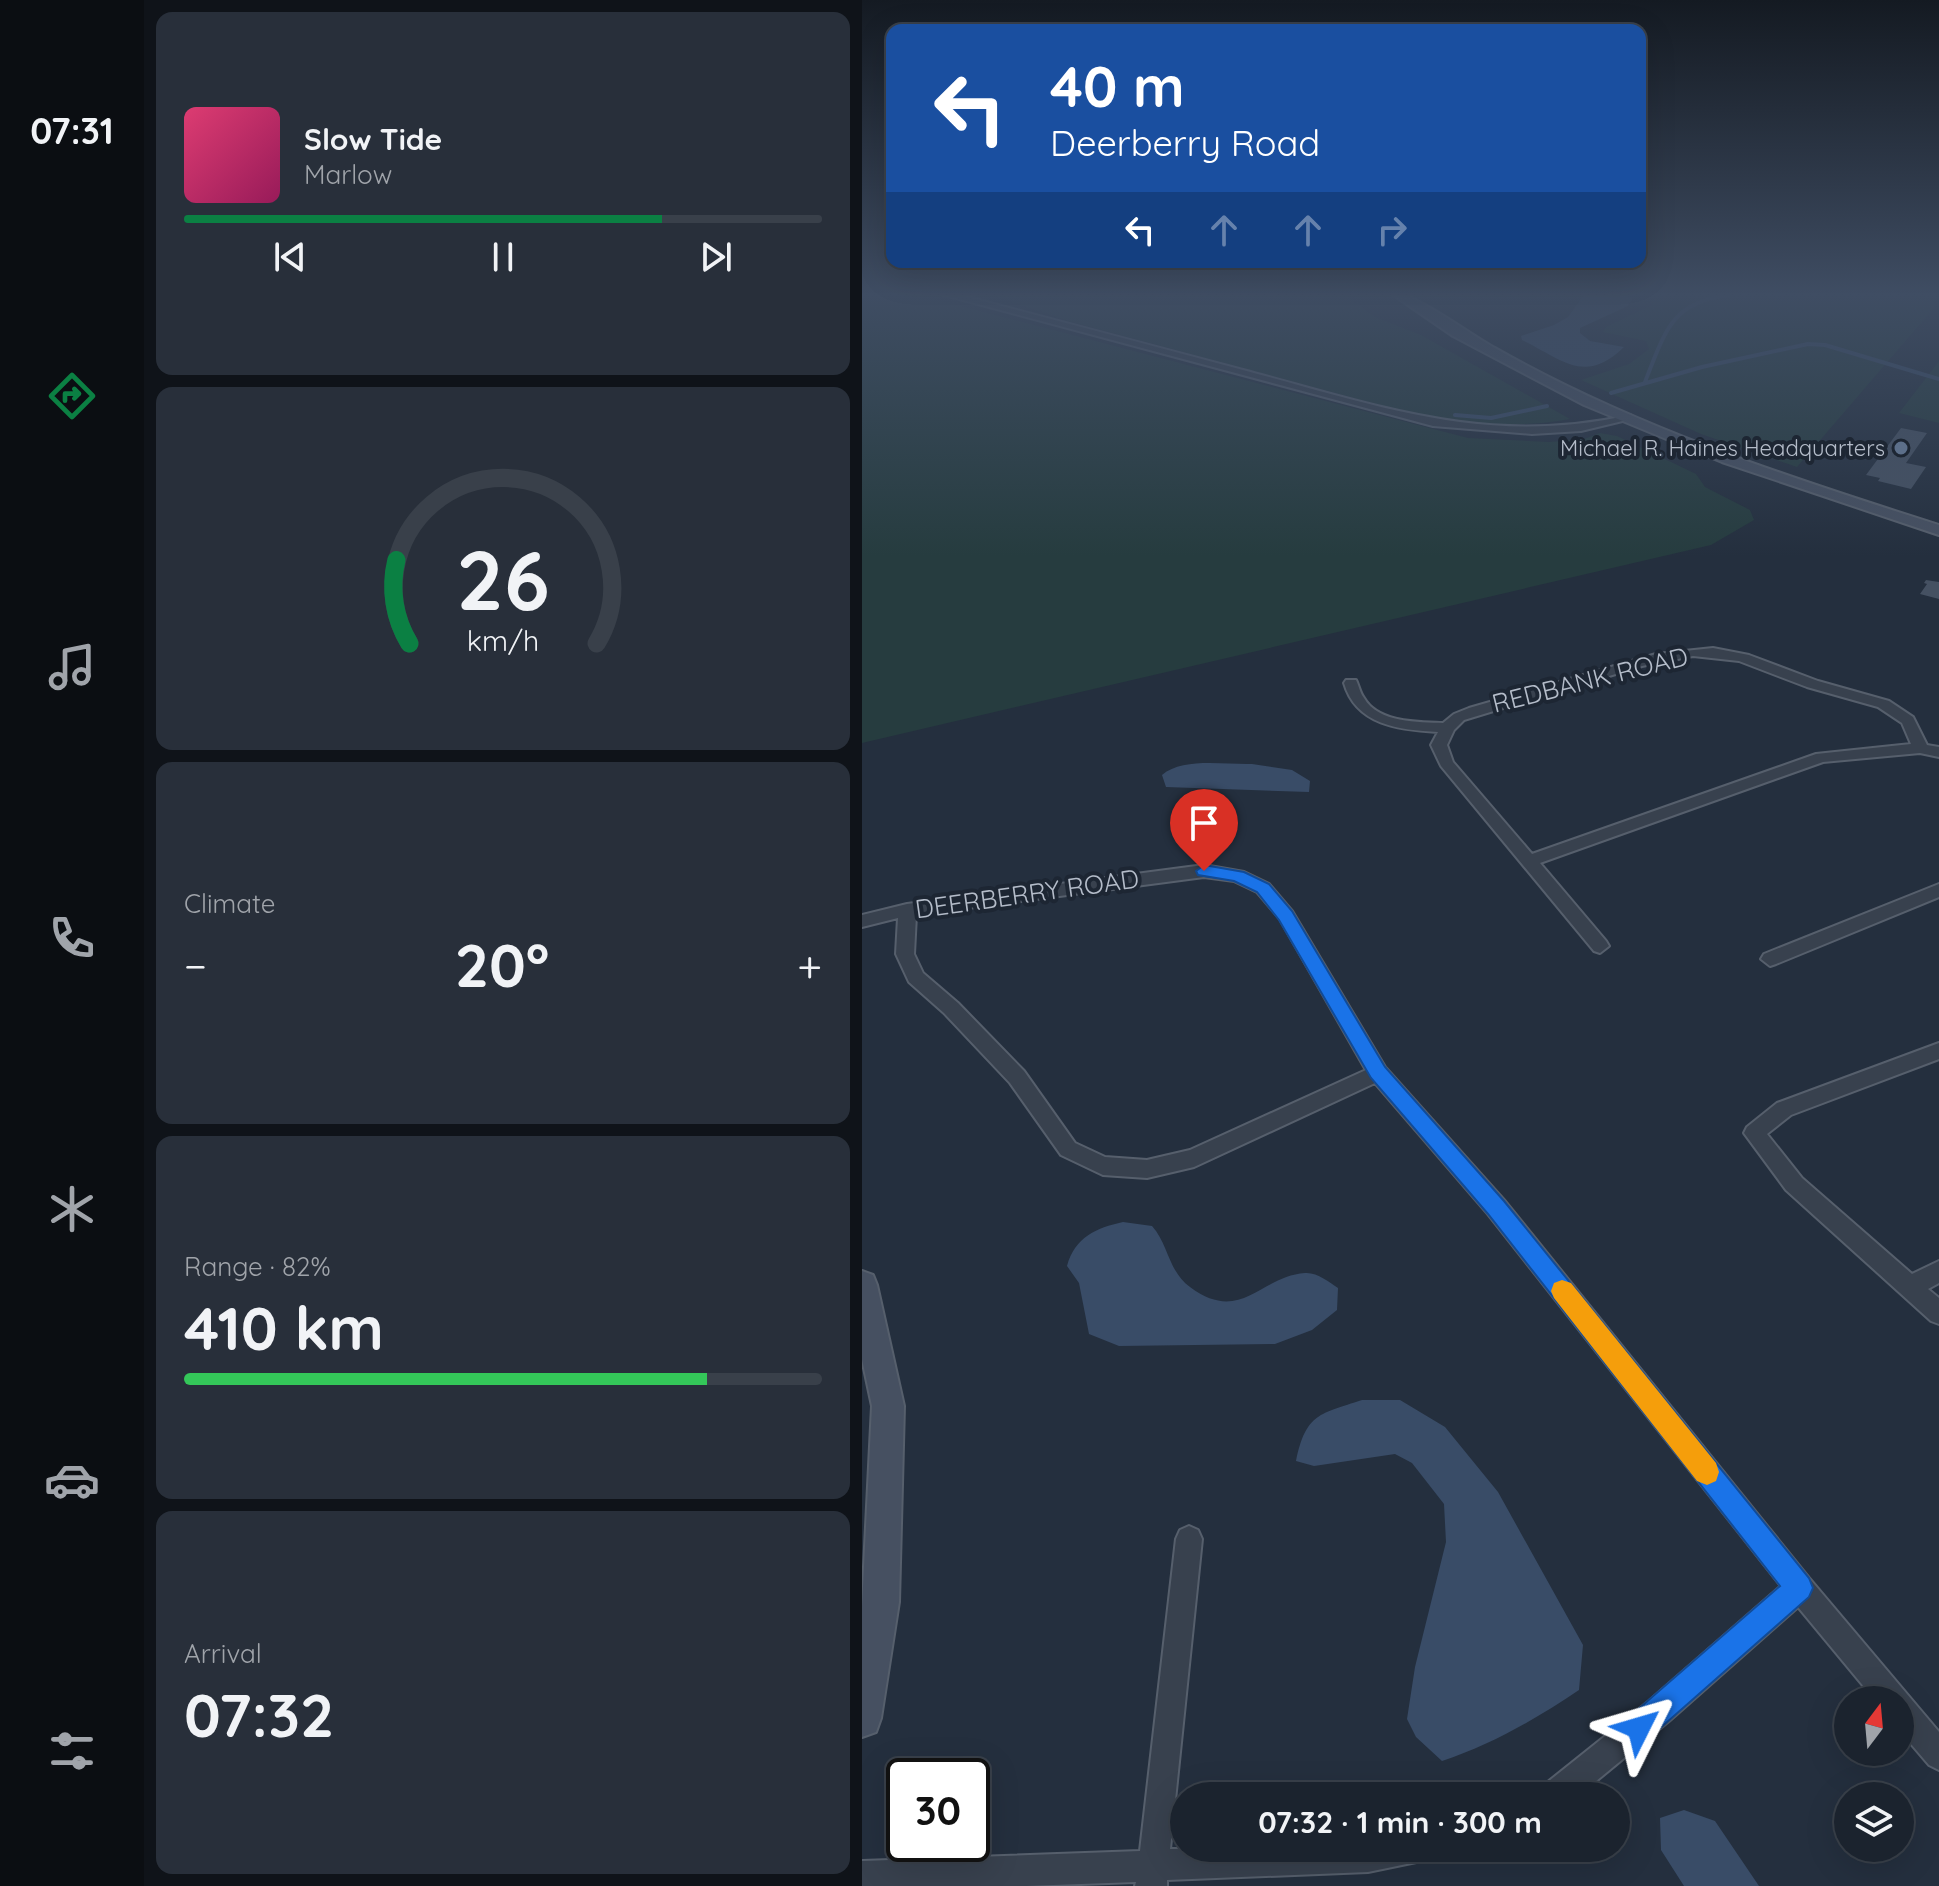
<!DOCTYPE html>
<meta charset="utf-8">
<style>
body{margin:0;font-family:Quicksand,sans-serif;background:#282f3a;color:#f1f3f6;height:100vh;display:flex;flex-direction:column;font-size:30px;white-space:nowrap}
*{box-sizing:border-box;margin:0}
p{font-size:26px;color:#a0a4aa}
.icon{flex:none;width:44px;height:44px;fill:none;stroke:currentColor;stroke-width:2;stroke-linecap:round;stroke-linejoin:round}
.map{position:relative;flex:1;overflow:hidden}
.side{display:flex;flex-direction:column;gap:12px;padding:12px;background:#0f1319;width:718px}
.side>*{flex:none}
.guide{position:absolute;left:24px;top:24px;width:760px;height:244px;border-radius:16px;box-shadow:0 8px 32px #0002,0 0 0 2px #39404a;background:#1a4fa0;color:#fff;overflow:hidden}
.needle{width:52px;rotate:16deg}
.fabs{position:absolute;left:972px;top:1686px;display:grid;gap:16px}
.fabs a{display:grid;place-items:center;width:80px;height:80px;border-radius:50%;background:#1b232e;box-shadow:0 8px 32px #0002,0 0 0 2px #39404a;font-size:40px}
.speed{position:absolute;left:24px;top:1758px;display:flex;gap:16px;font-size:40px;font-weight:700;text-align:center}
.speed>*{display:grid;place-content:center;width:104px;height:104px;border-radius:50%;background:#1b232e;box-shadow:0 8px 32px #0002,0 0 0 2px #39404a;line-height:1}
.speed .limit{border:4px solid #111;border-radius:12px;background:#fff;color:#111}
.pin{position:absolute;display:grid;place-items:center;width:68px;height:68px;color:#fff;margin:-82px -34px;border-radius:50% 50% 50% 0;rotate:-45deg;box-shadow:0 0 8px #0007}
.pin .icon{rotate:45deg}
.me{position:absolute;width:88px;margin:-44px;rotate:50deg;stroke-linejoin:round;filter:drop-shadow(0 0 6px #0008)}
.turn{display:flex;align-items:center;gap:28px;height:168px;padding:0 32px;font-size:36px}
.turn .icon{width:104px;height:104px;stroke-width:2.5}
.turn b{display:block;font-size:56px;line-height:68px}
.lanes{display:flex;align-items:center;height:76px;padding:0 32px;background:#0003;justify-content:center;gap:40px;direction:ltr}
.lanes .off{opacity:.35}
.big{font-size:60px;font-weight:800;line-height:1.1}
.side .card{flex:1;display:flex;flex-direction:column;justify-content:center;gap:12px;min-width:0;padding:0 28px;border-radius:16px;background:#282f3a}
.side .dial{align-items:center;gap:0}
.dial svg{height:208px;overflow:visible;fill:none;stroke:#39404a;stroke-width:7;stroke-linecap:round;text-anchor:middle}
.dial text{fill:#f1f3f6;stroke:none}
.song{display:flex;align-items:center;gap:24px}
.cover{width:96px;height:96px;border-radius:12px;background:linear-gradient(135deg,hsl(340 70% 55%),hsl(330 70% 35%))}
.played{height:8px;border-radius:4px;background:linear-gradient(90deg,#0b8043 75%,#39404a 75%)}
.keys{display:flex;justify-content:space-around;direction:ltr}
.heat{display:flex;justify-content:space-between;align-items:center;font-size:44px;direction:ltr}
.charge{height:12px;border-radius:6px;background:linear-gradient(90deg,#34c759 82%,#39404a 0)}
.trip{position:absolute;left:308px;top:1782px;width:460px;height:80px;border-radius:40px;background:#1b232e;box-shadow:0 8px 32px #0002,0 0 0 2px #39404a;font-weight:800;line-height:80px;text-align:center}
main{display:flex;flex:1;min-height:0}
.tab-bar{display:flex;flex-direction:column;width:144px;justify-content:space-around;align-items:center;background:#0b0e12;color:#a0a4aa}
.tab-bar .icon{width:56px;height:56px}
.tab-bar .on{color:#0b8043}
.tab-bar b{font-size:36px;color:#f1f3f6}
.map>svg:first-child{display:block}
.green{fill:#263c3f}
.water{fill:#394c67}
.lines{fill:none;stroke-linecap:round;stroke-linejoin:round}
.stream{stroke:#394c67;stroke-width:4}
.building{fill:#455162}
.street-casing{stroke:#565f6c;stroke-width:4}
.secondary-casing{stroke:#565f6c;stroke-width:4}
.street{fill:#38414e;fill-rule:evenodd}
.secondary{fill:#465061;fill-rule:evenodd}
.route{fill:#1a73e8;stroke:#114b97;stroke-width:2}
.slow{fill:#f59e0b}
.service-dot{fill:#5c6f8a;stroke:#1d2633;stroke-width:3}
.labels{text-anchor:middle;stroke-width:8;stroke-linejoin:round;paint-order:stroke}
.far-poi-label{font-size:22px;fill:#b4bcc9;stroke:#1d2633;text-anchor:end}
.street-label{font-size:26px;fill:#b4bcc9;stroke:#1d2633}
</style>
<main>
<nav class="tab-bar">
<b>07:31</b>
<svg class="icon on" aria-label="directions" viewBox="0 0 24 24"><path d="M12 3l9 9-9 9-9-9zM9 14v-3h6M13 9l2 2-2 2"/></svg>
<svg class="icon" aria-label="music" viewBox="0 0 24 24"><path d="M9 18V5l10-2v13"/><circle cx="6" cy="18" r="3"/><circle cx="16" cy="16" r="3"/></svg>
<svg class="icon" aria-label="phone" viewBox="0 0 24 24"><path d="M5 4h4l2 5-3 2q2 4 5 5l2-3 5 2v4C11 20 4 13 5 4z"/></svg>
<svg class="icon" aria-label="climate" viewBox="0 0 24 24"><path d="M12 3v18M4 7l16 10M4 17L20 7"/></svg>
<svg class="icon" aria-label="car" viewBox="0 0 24 24"><path d="M5 17H2v-5l4-1 3-4h7l3 4 3 1v5h-3M9 17h6M6 11h13"/><circle cx="7" cy="17" r="2"/><circle cx="17" cy="17" r="2"/></svg>
<svg class="icon" aria-label="filters" viewBox="0 0 24 24"><path d="M4 7h16M4 17h16"/><circle cx="9" cy="7" r="2"/><circle cx="15" cy="17" r="2"/></svg>
</nav>
<section class="side">
<div class="card">
<div class="song"><i class="cover"></i><div><b>Slow Tide</b><p>Marlow</p></div></div>
<div class="played"></div>
<div class="keys"><svg class="icon" aria-label="previous" viewBox="0 0 24 24"><path d="M18 5L8 12l10 7zM5 5v14"/></svg><svg class="icon" aria-label="pause" viewBox="0 0 24 24"><path d="M8 5v14M16 5v14"/></svg><svg class="icon" aria-label="next" viewBox="0 0 24 24"><path d="M6 5l10 7-10 7zM19 5v14"/></svg></div>
</div>
<div class="card dial"><svg viewBox="0 0 100 80">
<path d="M14 69A42 42 0 1 1 86 69"/>
<path d="M14 69A42 42 0 0 1 9 37" stroke="#0b8043"/>
<text x="50" y="56" font-size="32" font-weight="700">26</text>
<text x="50" y="72" font-size="11">km/h</text>
</svg></div>
<div class="card"><p>Climate</p>
<div class="heat"><a>−</a><b class="big">20°</b><a>+</a></div>
</div>
<div class="card"><p>Range · 82%</p><b class="big">410 km</b><div class="charge"></div></div>
<div class="card"><p>Arrival</p><b class="big">07:32</b></div>
</section>
<div class="map">
<svg width="1077" height="1886" viewBox="0 0 1077 1886">
<rect width="100%" height="100%" fill="#242f3e"/>
<path class="green" d="M 0,292 L 45,292 L 606,438 L 687,442 L 722,439 L 738,433 L 755,436 L 834,474 L 843,487 L 888,510 L 892,520 L 849,545 L 0,743 Z
M 113,292 L 479,292 L 513,317 L 559,335 L 708,419 C 661,428 616,424 569,419 L 203,320 L 140,298 Z
M 784,292 L 1077,292 L 1071,309 L 935,467 L 839,434 L 719,380 L 767,364 L 787,349 L 784,341 L 741,332 L 744,327 L 790,305 L 790,297 Z
M 1077,361 L 1077,423 L 1037,413 Z"/>
<path class="water" d="M 735,294 L 771,297 L 766,306 L 718,328 L 718,333 L 728,341 L 762,347 C 723,385 701,360 660,340 L 659,336 L 692,325 L 706,317 L 722,295 Z
M 390,764 L 430,770 L 448,781 L 447,792 L 304,787 L 300,775 C 321,757 363,765 390,764 Z
M 261,1222 L 290,1226 C 307,1245 306,1271 328,1287 C 379,1325 398,1276 443,1273 C 455,1272 467,1282 476,1288 L 475,1310 L 450,1330 L 413,1344 L 257,1346 L 227,1334 L 217,1283 L 205,1266 C 213,1237 234,1228 261,1222 Z
M 500,1400 L 538,1400 L 583,1427 L 636,1492 L 721,1645 L 717,1690 C 674,1719 629,1745 580,1761 L 554,1737 L 545,1719 L 553,1667 L 584,1542 L 582,1504 L 550,1463 L 533,1454 L 452,1466 L 434,1461 C 444,1413 458,1414 500,1400 Z
M 822,1810 L 853,1821 L 897,1886 L 822,1886 L 799,1850 L 798,1818 Z"/>
<g class="lines">
<path class="stream" d="M 783,382 C 808,317 813,300 886,292
M 749,393 L 840,367 L 946,344 L 963,345 L 1077,379
M 593,415 L 629,418 L 685,406"/>
</g>
<path class="building" d="M 1039,428 L 1065,433 L 1044,463 L 1064,467 L 1049,489 L 1016,481 L 1018,478 L 1004,475 Z
M 1064,580 L 1077,582 L 1077,599 L 1058,594 L 1065,584 L 1062,583 Z"/>
<g class="lines">
<defs>
<path id="street" d="M 71,292 L 87,292 C 185,318 283,344 381,370 C 517,406 625,447 768,415 L 773,418 L 719,431 L 670,434 L 571,426 Z
M 851,648 L 887,655 L 956,681 L 1027,701 L 1051,717 L 1065,745 L 1077,747 L 1077,757 L 1058,753 L 961,762 L 678,863 L 744,941 L 747,946 L 738,953 L 732,951 L 579,766 L 569,745 L 576,732 C 537,730 494,725 482,683 L 484,680 L 494,680 C 497,686 498,693 502,698 C 516,723 557,722 581,723 L 592,714 L 607,708 L 794,654 ZM 831,656 L 877,661 L 945,687 L 1016,707 L 1040,723 L 1049,744 L 954,754 L 670,854 L 591,762 L 585,745 L 592,730 L 602,720 L 780,666 Z
M 342,865 L 382,872 L 407,884 L 430,911 L 523,1067 L 642,1200 L 947,1578 L 1077,1732 L 1077,1770 L 1067,1765 L 1038,1731 L 1038,1700 L 1013,1700 L 936,1607 L 807,1721 L 716,1796 L 678,1796 L 682,1785 L 787,1701 L 919,1586 L 626,1214 L 513,1083 L 332,1167 L 285,1178 L 241,1175 L 199,1155 L 148,1083 L 82,1013 L 47,982 L 34,954 L 36,918 L 0,927 L 0,915 L 45,904 ZM 342,877 L 372,881 L 395,892 L 418,919 L 504,1070 L 328,1150 L 285,1160 L 243,1157 L 213,1143 L 162,1071 L 96,1003 L 61,973 L 52,954 L 54,915 Z
M 1077,884 L 1077,897 L 914,964 L 908,966 L 899,959 L 902,954 Z
M 1077,1043 L 1077,1059 L 929,1115 L 905,1134 L 940,1178 L 1050,1274 L 1077,1261 L 1077,1283 L 1066,1289 L 1077,1298 L 1077,1324 L 1069,1321 L 924,1190 L 882,1133 L 885,1127 L 915,1103 Z
M 327,1526 L 336,1530 L 340,1539 L 308,1849 L 573,1848 L 569,1859 L 506,1872 L 305,1880 L 305,1886 L 273,1886 L 274,1882 L 164,1886 L 0,1886 L 0,1861 L 278,1851 L 314,1539 L 318,1530 Z"/>
<path id="secondary" d="M 527,292 C 553,292 607,334 633,348 C 772,427 925,477 1077,525 L 1077,535 L 860,462 L 722,405 L 591,336 Z
M 0,1271 L 11,1275 L 15,1285 L 42,1406 L 37,1602 L 19,1718 L 14,1732 L 0,1737 L 0,1607 L 10,1406 L 0,1359 Z"/>
</defs>
<use href="#street" class="street-casing"/>
<use href="#secondary" class="secondary-casing"/>
<use href="#street" class="street"/>
<use href="#secondary" class="secondary"/>
</g>
<linearGradient id="sky" x2="0" y2="1"><stop stop-color="#141a22"/><stop offset="0.53" stop-color="#3f4d63"/><stop offset="1" stop-color="#3f4d63" stop-opacity="0"/></linearGradient>
<rect width="1077" height="556" fill="url(#sky)"/>
<path class="route" d="M 342,865 L 382,872 L 407,884 L 430,911 L 523,1067 L 642,1201 L 947,1578 L 951,1588 L 947,1597 L 787,1738 L 777,1742 L 767,1738 L 762,1728 L 767,1717 L 918,1586 L 626,1214 L 509,1078 L 417,920 L 395,892 L 372,881 L 336,875 L 334,871 Z"/>
<path class="slow" d="M 700,1280 L 709,1283 L 854,1463 L 857,1472 L 854,1481 L 845,1485 L 835,1481 L 692,1298 L 689,1291 L 692,1283 Z"/>
<circle class="service-dot" cx="1039" cy="448" r="8"/>
<g class="labels">
<g class="far-poi-label">
<text x="1023" y="456">Michael R. Haines Headquarters</text>
</g>
<g class="street-label">
<text transform="translate(728 680) rotate(-14)" y="9">REDBANK ROAD</text>
<text transform="translate(165 894) rotate(-8)" y="9">DEERBERRY ROAD</text>
</g>
</g>
</svg>
<div class="fabs">
<a><svg class="needle" viewBox="-14 -14 28 28"><path d="M0-13l5 13h-10z" fill="#e53935"/><path d="M0 13l5-13h-10z" fill="#a0a4aa"/></svg></a>
<a><svg class="icon" aria-label="layers" viewBox="0 0 24 24"><path d="M12 4l9 5-9 5-9-5zM3 14l9 5 9-5"/></svg></a>
</div>
<div class="speed"><div class="limit">30</div></div>
<div class="pin" style="left:342px;top:871px;background:#d93025"><svg class="icon" aria-label="arrive" viewBox="0 0 24 24"><path d="M6 21V4h12l-3 4 3 4H6"/></svg></div>
<svg class="me" style="left:777px;top:1728px" viewBox="-20 -20 40 40"><path d="M0-17L14 15 0 8-14 15z" fill="#1a73e8" stroke="#fff" stroke-width="4"/></svg>
<div class="trip">07:32 · 1 min · 300 m</div>
<div class="guide">
<div class="turn"><svg class="icon" aria-label="left" viewBox="0 0 24 24"><path d="M17 20v-9H6M10 6l-5 5 5 5"/></svg><div><b>40 m</b>Deerberry Road</div></div>
<div class="lanes"><svg class="icon" aria-label="left" viewBox="0 0 24 24"><path d="M17 20v-9H6M10 6l-5 5 5 5"/></svg><svg class="icon off" aria-label="ahead" viewBox="0 0 24 24"><path d="M12 20V5M6 11l6-6 6 6"/></svg><svg class="icon off" aria-label="ahead" viewBox="0 0 24 24"><path d="M12 20V5M6 11l6-6 6 6"/></svg><svg class="icon off" aria-label="right" viewBox="0 0 24 24"><path d="M7 20v-9h11M14 6l5 5-5 5"/></svg></div>
</div>
</div>
</main>
